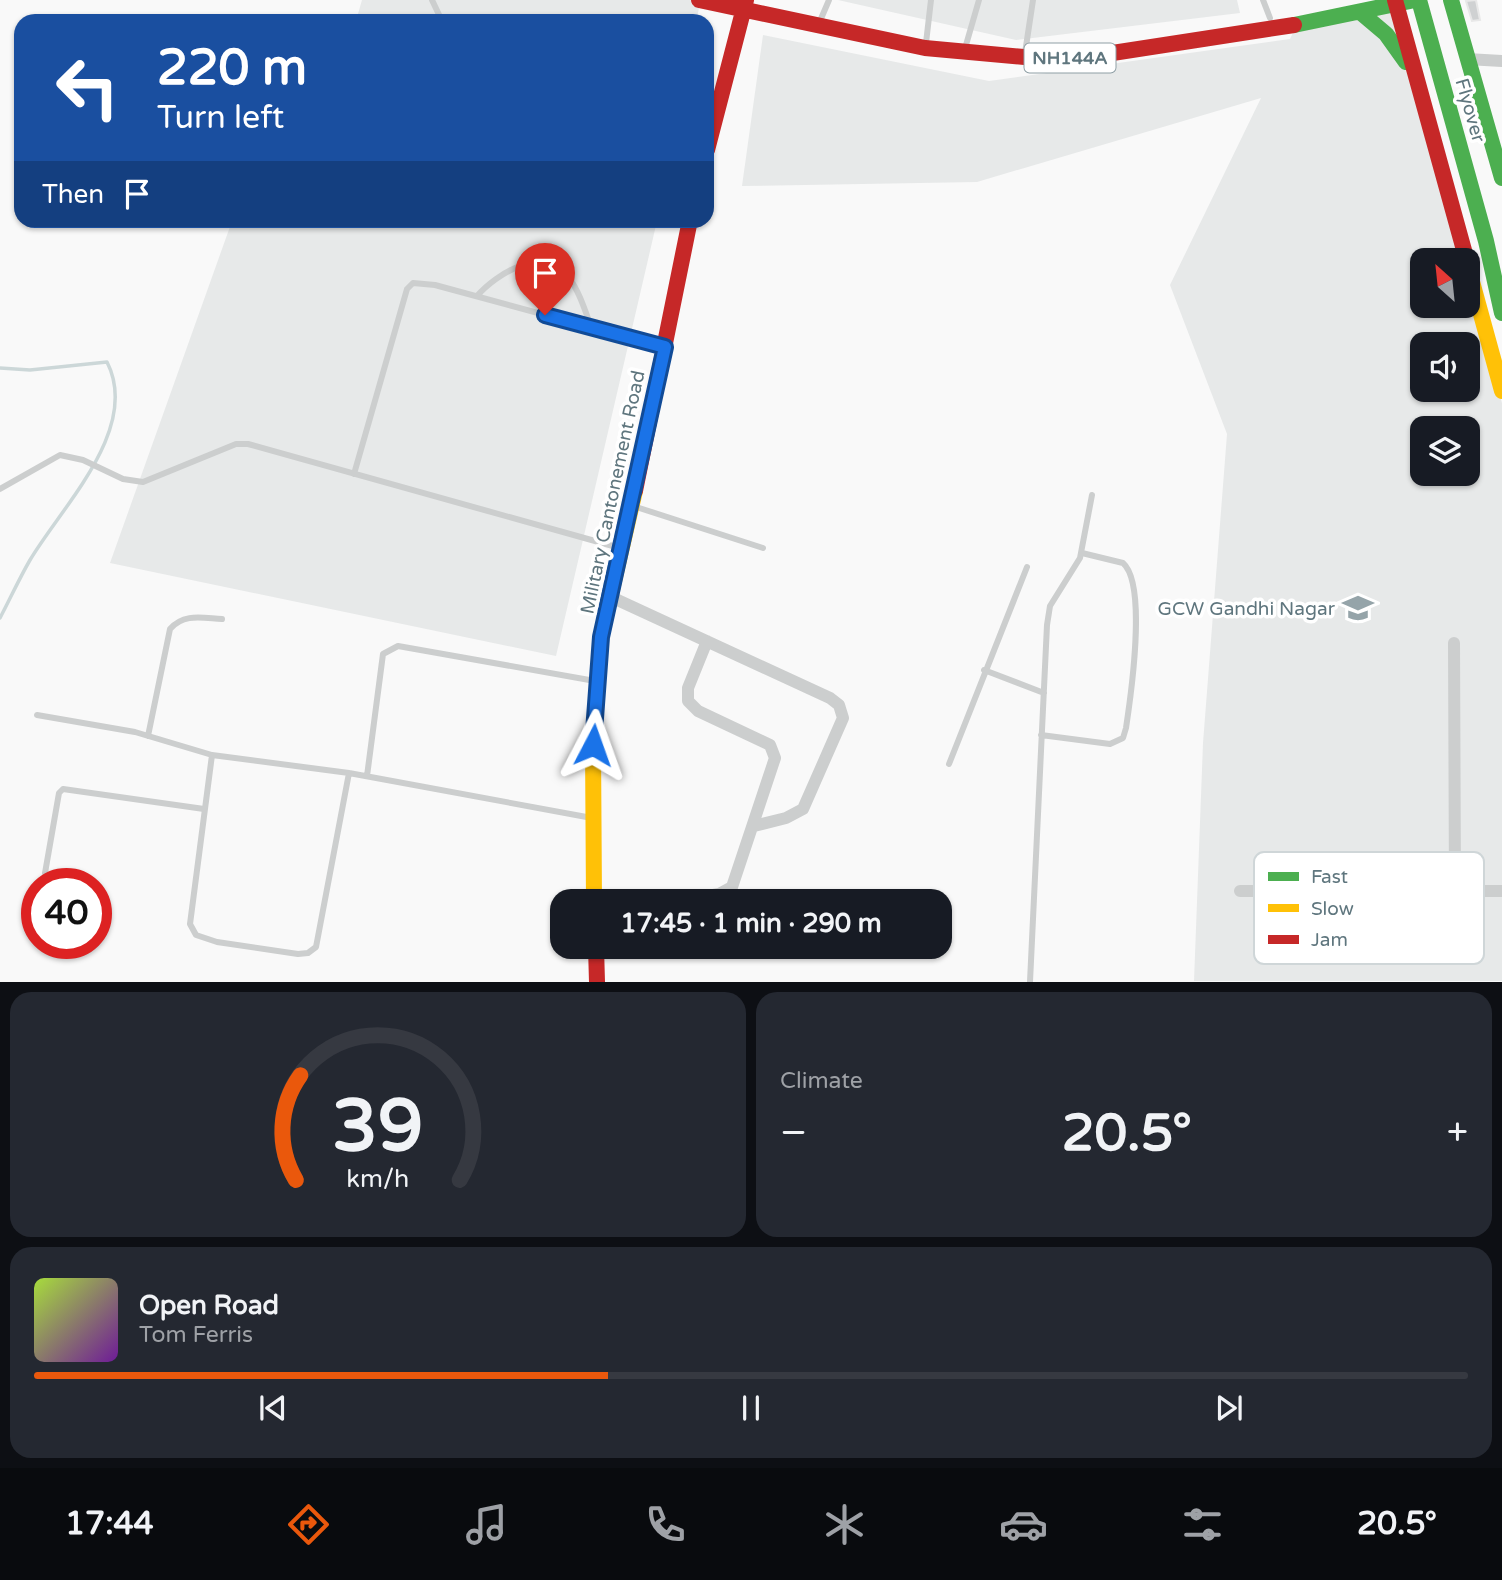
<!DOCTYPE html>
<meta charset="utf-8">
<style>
body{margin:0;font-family:"Varela Round",sans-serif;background:#242831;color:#f1f3f6;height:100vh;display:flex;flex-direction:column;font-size:26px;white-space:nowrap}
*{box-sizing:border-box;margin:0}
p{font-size:23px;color:#9ea1a6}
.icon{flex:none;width:38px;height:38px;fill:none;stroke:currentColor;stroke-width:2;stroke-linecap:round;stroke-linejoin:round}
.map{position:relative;height:982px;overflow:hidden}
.details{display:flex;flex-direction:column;gap:10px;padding:10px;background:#0d0f14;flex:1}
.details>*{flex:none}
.hud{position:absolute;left:14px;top:14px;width:700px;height:214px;border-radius:21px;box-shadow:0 2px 5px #0004;background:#1a4fa0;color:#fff;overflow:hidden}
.needle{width:46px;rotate:333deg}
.controls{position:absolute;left:1410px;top:248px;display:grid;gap:14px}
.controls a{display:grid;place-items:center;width:70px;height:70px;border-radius:14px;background:#171b24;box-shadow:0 2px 5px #0004;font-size:35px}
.speed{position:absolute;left:21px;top:868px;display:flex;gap:14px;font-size:35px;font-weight:700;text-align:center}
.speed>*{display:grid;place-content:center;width:91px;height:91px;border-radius:50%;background:#171b24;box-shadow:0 2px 5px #0004;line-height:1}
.speed .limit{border:10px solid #d22;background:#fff;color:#111}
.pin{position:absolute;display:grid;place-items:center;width:60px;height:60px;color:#fff;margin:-72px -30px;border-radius:50% 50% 50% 0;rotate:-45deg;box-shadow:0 0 7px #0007}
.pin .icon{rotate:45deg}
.me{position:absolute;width:77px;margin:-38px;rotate:4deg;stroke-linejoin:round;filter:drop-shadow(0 0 5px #0008)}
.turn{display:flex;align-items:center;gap:24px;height:147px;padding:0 28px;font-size:32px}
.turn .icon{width:91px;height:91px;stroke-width:2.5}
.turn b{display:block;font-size:49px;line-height:60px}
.then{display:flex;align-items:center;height:66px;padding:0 28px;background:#0003;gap:14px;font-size:26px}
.big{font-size:52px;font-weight:700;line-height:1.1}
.details .widget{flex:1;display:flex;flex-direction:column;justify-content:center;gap:10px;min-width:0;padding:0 24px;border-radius:21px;background:#242831}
.details .dial{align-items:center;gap:0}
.dial svg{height:182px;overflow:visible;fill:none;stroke:#363941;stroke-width:7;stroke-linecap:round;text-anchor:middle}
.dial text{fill:#f1f3f6;stroke:none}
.song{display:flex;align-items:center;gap:21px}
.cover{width:84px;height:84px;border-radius:10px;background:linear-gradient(135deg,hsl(80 70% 55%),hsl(280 70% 35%))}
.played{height:7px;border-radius:4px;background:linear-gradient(90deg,#ea580c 40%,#363941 40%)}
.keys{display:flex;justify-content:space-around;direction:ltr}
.heat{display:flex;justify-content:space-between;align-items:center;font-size:38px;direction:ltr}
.details .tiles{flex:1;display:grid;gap:10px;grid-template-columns:1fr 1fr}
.widget:last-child{grid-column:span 2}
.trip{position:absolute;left:550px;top:889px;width:402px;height:70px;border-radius:21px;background:#171b24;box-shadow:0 2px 5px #0004;font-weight:700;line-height:70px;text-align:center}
.menu{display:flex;height:112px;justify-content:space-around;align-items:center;background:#090b0e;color:#9ea1a6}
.menu .icon{width:49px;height:49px}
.menu .selected{color:#ea580c}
.menu b{font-size:32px;color:#f1f3f6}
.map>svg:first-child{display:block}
.built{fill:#e7e9e9;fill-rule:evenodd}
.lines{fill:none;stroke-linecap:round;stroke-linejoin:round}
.stream{stroke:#ccd7d8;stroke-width:3.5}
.building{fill:#cfd1d2;stroke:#e8e8e8;stroke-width:2}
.lane{stroke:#cccece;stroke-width:6}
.street{stroke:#cccece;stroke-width:12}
.fast{stroke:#4caf50;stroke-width:16}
.slow{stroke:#ffc107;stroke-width:16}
.jam{stroke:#c62828;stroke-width:16}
.route-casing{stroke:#114b97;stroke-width:18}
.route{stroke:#1a73e8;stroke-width:12}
.labels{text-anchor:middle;stroke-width:7;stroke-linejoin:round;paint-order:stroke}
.shield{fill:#fff;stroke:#8f9fa5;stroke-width:2}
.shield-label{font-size:18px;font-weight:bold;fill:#5f767e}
.street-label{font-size:19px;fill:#5f767e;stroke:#fff}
.poi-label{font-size:19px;fill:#5f767e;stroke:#fff;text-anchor:end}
.key{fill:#fff;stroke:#cfd6d8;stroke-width:2}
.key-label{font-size:19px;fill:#5f767e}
</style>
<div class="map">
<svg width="1502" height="982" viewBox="0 0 1502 982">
<rect width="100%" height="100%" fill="#f9f9f9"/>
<path class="built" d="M 362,0 L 701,0 L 696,21 L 356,21 Z
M 838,0 L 1237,0 L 1240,13 L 1016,40 Z
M 1396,5 L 1464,261 L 1423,261 L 1423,306 L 1468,306 L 1468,276 L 1502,403 L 1502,981 L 1194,981 L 1203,743 L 1227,434 L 1170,285 L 1261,98 L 977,182 L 742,186 L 763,35 L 989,81 L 1290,39 L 1301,16 ZM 1423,345 L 1468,345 L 1468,390 L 1423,390 ZM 1423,429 L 1468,429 L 1468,474 L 1423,474 Z
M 232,221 L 657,221 L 556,656 L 110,563 Z"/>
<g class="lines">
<path class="stream" d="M 0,368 L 30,370 L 107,362 C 141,429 62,506 30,560 C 19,579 10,599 0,618"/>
</g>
<path class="building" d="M 1476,0 L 1480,20 L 1472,21 L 1466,1 Z"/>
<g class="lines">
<path class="lane" d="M 432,0 L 442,21
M 1263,0 L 1270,18
M 820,21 L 829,0
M 926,43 L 931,0
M 966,45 L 979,0
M 1025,53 L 1033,0
M 477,296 C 496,274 544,244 568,276 C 579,291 585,310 591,327
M 354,474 L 407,289 L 413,283 L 435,285 L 663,347
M 0,489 L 60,455 L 83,460 L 123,479 L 143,482 L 236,444 L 248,444 L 620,548
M 633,506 L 763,548
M 984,670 L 1044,693
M 37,715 L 135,732 L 212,755 L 190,924 L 196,935 L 217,942 L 298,954 L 308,953 L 316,947 L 349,773
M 1041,735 L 1110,744 L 1123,738 L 1126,728 C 1131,695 1147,584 1123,563 L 1082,553
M 148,736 L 170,629 C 184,613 202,618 222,619
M 212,755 L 349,773 L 592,818
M 949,764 L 1027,567
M 367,776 L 383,654 L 398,646 L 595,681
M 45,873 L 59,793 L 63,789 L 204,809
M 1030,982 L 1047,625 L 1050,606 L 1080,558 L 1092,495"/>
<path class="street" d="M 1467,59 L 1502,61
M 611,597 L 830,698 L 839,705 L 843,718 L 803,809 L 786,818 L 754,826
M 1454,643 L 1455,891
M 1240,891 L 1502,891
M 679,901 L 719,894 L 732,887 L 775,758 L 770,745 L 698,711 L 688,701 L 688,688 L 707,641"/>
<path class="fast" d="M 1419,0 L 1486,241 L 1502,313
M 1451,0 L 1502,178
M 1360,12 L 1386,34 L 1406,62
M 1294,25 L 1415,0"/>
<path class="slow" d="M 1468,267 L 1502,391
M 594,901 L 593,745 L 601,637 L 635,491"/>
<path class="jam" d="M 699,0 L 925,48 L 1046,59 L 1106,54 L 1294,25
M 1395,0 L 1467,261
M 707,150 L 746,0
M 635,491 L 690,220
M 596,947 L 597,982"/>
</g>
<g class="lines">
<defs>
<path id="route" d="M 545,315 L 665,347 L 601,637 L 593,745"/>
</defs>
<use href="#route" class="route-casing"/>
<use href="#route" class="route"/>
</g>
<defs>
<symbol id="university-bare" viewBox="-9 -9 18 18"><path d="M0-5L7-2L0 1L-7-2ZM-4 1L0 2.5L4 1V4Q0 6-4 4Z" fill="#95a4a9" stroke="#fff" stroke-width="2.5" paint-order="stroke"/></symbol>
</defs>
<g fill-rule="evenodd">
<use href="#university-bare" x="1336" y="586" width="44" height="44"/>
</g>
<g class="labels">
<rect class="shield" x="1024.5" y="43.5" width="91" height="29" rx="5"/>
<g class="shield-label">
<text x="1070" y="64">NH144A</text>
</g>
<g class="street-label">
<text transform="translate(1471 110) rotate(74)" y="7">Flyover</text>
<text transform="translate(612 492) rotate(-78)" y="7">Military Cantonement Road</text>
</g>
<g class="poi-label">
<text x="1335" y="615">GCW Gandhi Nagar</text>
</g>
</g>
<rect x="1254" y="852" width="230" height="112" rx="10" class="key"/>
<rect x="1268" y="872" width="31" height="9" fill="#4caf50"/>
<rect x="1268" y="904" width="31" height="8" fill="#ffc107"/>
<rect x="1268" y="935" width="31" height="9" fill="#c62828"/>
<g class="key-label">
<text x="1311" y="883">Fast</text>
<text x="1311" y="915">Slow</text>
<text x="1311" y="946">Jam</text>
</g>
</svg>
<div class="controls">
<a><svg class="needle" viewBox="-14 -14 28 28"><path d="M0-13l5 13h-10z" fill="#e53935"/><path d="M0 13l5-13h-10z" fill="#9ea1a6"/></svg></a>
<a><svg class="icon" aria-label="sound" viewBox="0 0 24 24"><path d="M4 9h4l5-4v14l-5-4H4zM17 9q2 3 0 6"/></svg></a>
<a><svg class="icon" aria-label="layers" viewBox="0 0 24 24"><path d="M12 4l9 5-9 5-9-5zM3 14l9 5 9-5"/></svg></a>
</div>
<div class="speed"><div class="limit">40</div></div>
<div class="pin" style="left:545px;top:315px;background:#d93025"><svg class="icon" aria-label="arrive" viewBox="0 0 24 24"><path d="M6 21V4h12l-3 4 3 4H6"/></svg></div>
<svg class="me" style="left:593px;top:745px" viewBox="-20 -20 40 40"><path d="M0-17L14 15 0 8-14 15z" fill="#1a73e8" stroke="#fff" stroke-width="4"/></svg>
<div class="trip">17:45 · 1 min · 290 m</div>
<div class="hud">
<div class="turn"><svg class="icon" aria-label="left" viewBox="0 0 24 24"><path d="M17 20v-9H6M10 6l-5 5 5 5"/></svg><div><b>220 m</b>Turn left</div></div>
<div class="then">Then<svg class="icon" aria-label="arrive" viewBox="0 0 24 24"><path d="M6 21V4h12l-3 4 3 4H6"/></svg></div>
</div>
</div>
<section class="details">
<div class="tiles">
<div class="widget dial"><svg viewBox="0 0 100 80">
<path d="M14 69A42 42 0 1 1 86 69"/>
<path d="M14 69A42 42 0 0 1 16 23" stroke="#ea580c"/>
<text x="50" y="56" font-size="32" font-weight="700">39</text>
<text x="50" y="72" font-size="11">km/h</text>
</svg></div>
<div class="widget"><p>Climate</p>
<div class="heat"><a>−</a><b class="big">20.5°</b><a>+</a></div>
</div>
<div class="widget">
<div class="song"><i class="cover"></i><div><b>Open Road</b><p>Tom Ferris</p></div></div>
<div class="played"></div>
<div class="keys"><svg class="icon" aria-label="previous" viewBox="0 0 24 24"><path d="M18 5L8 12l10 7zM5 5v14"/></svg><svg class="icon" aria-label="pause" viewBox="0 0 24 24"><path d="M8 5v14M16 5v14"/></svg><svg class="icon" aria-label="next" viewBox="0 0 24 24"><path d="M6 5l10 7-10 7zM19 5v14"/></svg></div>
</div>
</div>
</section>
<nav class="menu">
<b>17:44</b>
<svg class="icon selected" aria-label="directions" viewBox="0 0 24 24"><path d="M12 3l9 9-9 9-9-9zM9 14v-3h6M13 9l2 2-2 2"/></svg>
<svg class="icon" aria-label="music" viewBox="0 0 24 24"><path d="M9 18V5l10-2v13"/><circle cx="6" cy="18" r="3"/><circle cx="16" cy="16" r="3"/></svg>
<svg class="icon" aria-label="phone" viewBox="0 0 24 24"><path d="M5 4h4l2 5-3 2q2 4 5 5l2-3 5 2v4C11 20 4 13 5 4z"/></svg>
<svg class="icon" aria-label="climate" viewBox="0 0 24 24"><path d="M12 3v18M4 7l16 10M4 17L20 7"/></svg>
<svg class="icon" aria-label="car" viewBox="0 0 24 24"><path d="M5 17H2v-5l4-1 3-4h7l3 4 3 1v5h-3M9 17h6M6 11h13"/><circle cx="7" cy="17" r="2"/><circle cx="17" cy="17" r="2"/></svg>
<svg class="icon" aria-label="filters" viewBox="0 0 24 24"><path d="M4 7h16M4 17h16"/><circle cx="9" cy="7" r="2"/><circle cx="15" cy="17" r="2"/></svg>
<b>20.5°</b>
</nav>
